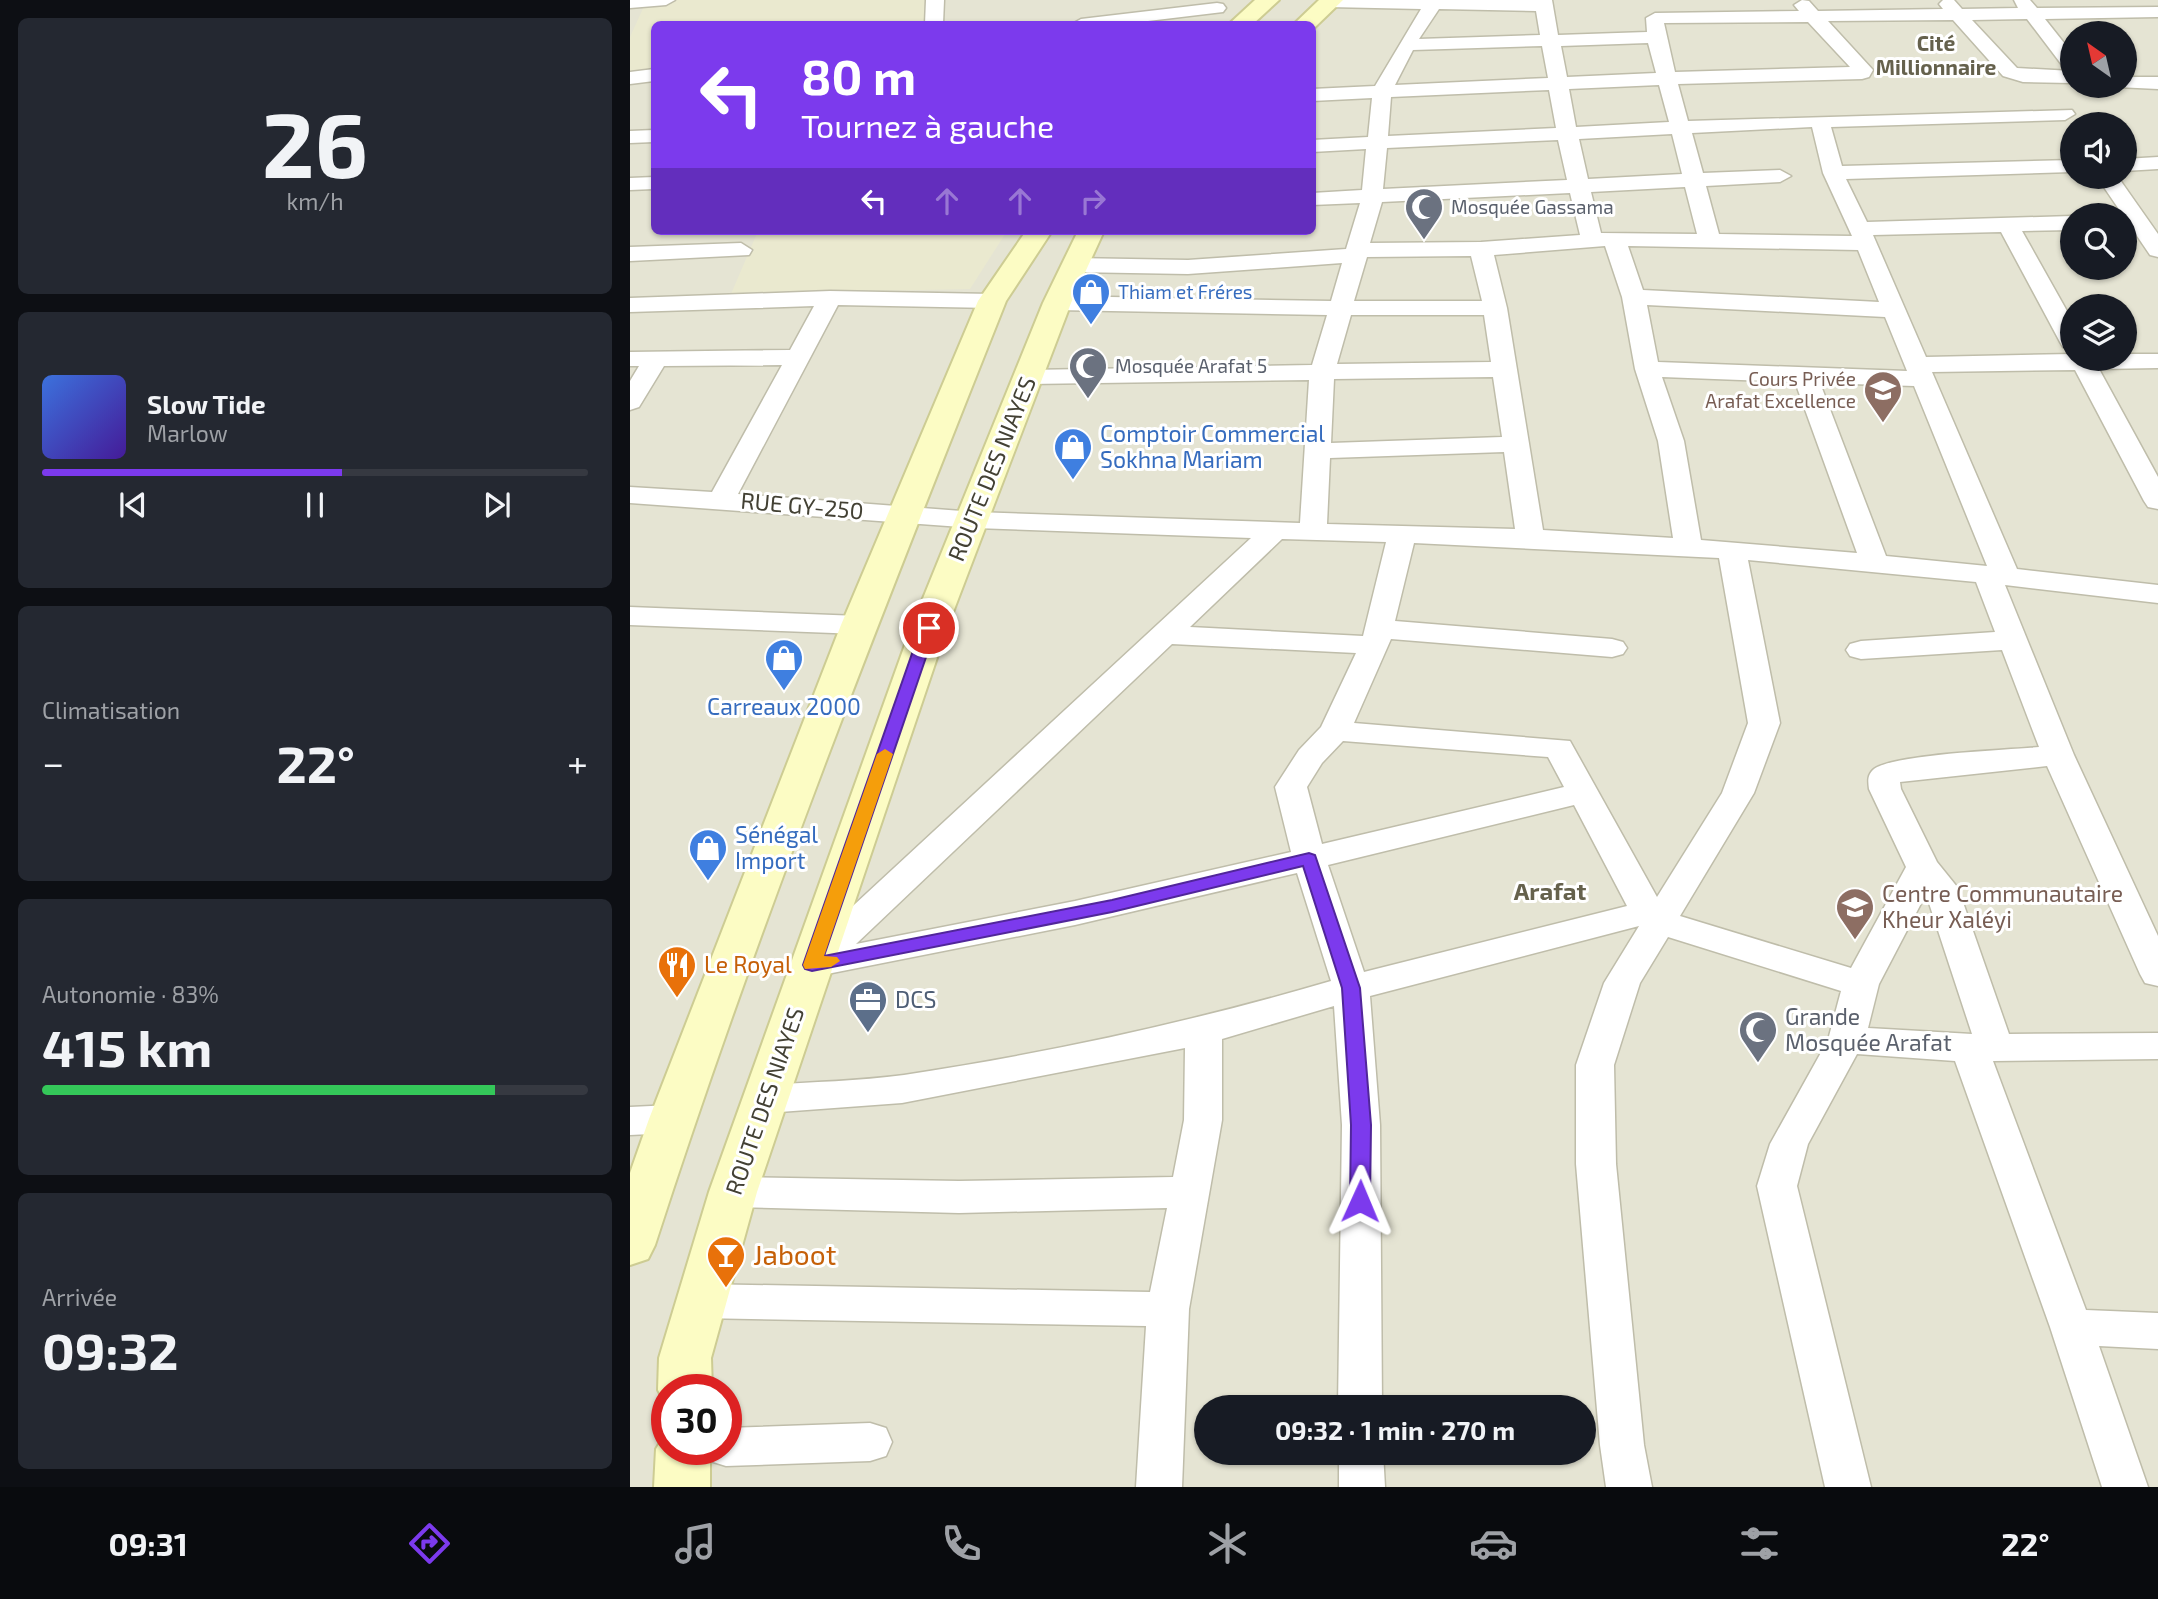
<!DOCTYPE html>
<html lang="fr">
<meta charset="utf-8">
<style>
body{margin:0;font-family:"Exo 2",sans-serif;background:#242831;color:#f1f3f6;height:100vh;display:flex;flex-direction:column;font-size:26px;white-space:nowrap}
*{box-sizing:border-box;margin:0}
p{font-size:23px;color:#9ea1a6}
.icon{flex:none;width:38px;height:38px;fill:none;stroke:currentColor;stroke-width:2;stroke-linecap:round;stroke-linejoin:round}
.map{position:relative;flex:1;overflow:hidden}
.details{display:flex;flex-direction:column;gap:18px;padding:18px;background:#0d0f14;width:630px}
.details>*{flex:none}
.guide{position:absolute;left:21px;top:21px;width:665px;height:214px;border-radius:10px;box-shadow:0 2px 5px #0004;background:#7c3aed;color:#fff;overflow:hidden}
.needle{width:46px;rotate:326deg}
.buttons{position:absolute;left:1430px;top:21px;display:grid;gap:14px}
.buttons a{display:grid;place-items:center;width:77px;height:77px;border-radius:50%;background:#171b24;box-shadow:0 2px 5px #0004;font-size:35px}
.speed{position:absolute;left:21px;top:1374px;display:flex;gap:14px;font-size:35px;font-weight:700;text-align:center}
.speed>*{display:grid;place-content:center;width:91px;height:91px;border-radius:50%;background:#171b24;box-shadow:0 2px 5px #0004;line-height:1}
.speed .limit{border:10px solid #d22;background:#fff;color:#111}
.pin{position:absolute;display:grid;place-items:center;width:60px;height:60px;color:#fff;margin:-30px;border:4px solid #fff;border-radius:50%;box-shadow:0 2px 7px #0007}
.me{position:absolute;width:77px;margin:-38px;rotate:1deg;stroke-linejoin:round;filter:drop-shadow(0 0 5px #0008)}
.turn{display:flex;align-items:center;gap:24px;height:147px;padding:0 35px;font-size:32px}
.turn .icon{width:91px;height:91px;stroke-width:2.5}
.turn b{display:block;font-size:49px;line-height:60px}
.lanes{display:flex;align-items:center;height:66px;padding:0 35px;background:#0003;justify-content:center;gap:35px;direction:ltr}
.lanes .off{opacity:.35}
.big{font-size:52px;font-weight:700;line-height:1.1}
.details .widget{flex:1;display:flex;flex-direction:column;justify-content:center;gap:10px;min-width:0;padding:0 24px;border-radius:10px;background:#242831}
.details .dial{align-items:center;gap:0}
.dial b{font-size:91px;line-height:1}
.song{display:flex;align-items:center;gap:21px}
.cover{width:84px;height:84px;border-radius:10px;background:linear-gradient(135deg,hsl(220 70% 55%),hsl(260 70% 35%))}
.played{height:7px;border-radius:4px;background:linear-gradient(90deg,#7c3aed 55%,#363941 55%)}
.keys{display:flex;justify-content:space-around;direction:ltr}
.heat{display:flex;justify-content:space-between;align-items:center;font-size:38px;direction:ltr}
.charge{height:10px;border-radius:5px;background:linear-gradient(90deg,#34c759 83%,#363941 0)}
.trip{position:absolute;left:564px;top:1395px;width:402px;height:70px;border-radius:35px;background:#171b24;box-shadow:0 2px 5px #0004;font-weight:700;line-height:70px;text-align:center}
.tabs{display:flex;height:112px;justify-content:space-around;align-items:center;background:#090b0e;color:#9ea1a6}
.tabs .icon{width:49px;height:49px}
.tabs .current{color:#7c3aed}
.tabs b{font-size:32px;color:#f1f3f6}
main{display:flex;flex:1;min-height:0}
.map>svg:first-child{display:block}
.residential{fill:#e5e4d3;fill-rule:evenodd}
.education{fill:#eae9cf}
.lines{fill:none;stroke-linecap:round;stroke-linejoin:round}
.street-casing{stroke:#bfbdaa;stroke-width:3}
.secondary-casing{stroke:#cdcc93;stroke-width:4}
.street{fill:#fff;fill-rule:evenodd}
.secondary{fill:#fcfcc4;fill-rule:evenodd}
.route{fill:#7c3aed;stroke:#51269a;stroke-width:2}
.slow{fill:#f59e0b}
.labels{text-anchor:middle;stroke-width:6;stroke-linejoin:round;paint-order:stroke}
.far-worship-label{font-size:19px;fill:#5b616d;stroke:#fff;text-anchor:start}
.far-shop-label{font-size:19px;fill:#366cbe;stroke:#fff;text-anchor:start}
.far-education-label{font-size:19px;fill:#785e54;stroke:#fff;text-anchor:end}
.far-neighbourhood-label{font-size:21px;font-weight:bold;fill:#65614c;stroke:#fff}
.shop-label{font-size:23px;fill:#366cbe;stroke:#fff;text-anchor:start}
.street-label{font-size:23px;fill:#434134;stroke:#fff}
.education-label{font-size:23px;fill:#785e54;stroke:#fff;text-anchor:start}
.food-label{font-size:23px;fill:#c56008;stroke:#fff;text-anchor:start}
.service-label{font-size:23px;fill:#4e5e75;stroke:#fff;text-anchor:start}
.worship-label{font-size:23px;fill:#5b616d;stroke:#fff;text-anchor:start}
.neighbourhood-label{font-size:24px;font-weight:bold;fill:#65614c;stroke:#fff}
.near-food-label{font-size:28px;fill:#c56008;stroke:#fff;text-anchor:start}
</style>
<main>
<section class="details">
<div class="widget dial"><b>26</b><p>km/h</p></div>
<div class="widget">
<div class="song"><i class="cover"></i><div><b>Slow Tide</b><p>Marlow</p></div></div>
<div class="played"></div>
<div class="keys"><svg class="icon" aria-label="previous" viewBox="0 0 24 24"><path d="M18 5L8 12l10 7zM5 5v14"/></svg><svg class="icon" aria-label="pause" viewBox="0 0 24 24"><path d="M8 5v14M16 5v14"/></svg><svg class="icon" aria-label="next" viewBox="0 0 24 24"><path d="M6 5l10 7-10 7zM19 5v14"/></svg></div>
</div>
<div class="widget"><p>Climatisation</p>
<div class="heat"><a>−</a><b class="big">22°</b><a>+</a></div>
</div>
<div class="widget"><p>Autonomie · 83%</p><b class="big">415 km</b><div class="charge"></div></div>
<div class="widget"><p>Arrivée</p><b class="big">09:32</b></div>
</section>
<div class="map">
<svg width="1528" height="1487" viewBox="0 0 1528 1487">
<rect width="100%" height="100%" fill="#f1f1e4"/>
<path class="residential" d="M 0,0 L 1528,0 L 1528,1487 L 0,1487 ZM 24,24 L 682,24 L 682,231 L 24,231 ZM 1442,33 L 1494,33 L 1494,86 L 1442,86 ZM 1442,124 L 1494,124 L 1494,177 L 1442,177 ZM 1442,215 L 1494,215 L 1494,268 L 1442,268 ZM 1442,306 L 1494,306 L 1494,359 L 1442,359 ZM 37,1390 L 96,1390 L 96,1449 L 37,1449 ZM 576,1407 L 954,1407 L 954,1452 L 576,1452 Z"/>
<path class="education" d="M 47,0 L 299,0 L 298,24 L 24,24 L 24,73 L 0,76 L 0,37 L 15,4 Z
M 128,231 L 377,231 L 340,289 L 101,294 Z"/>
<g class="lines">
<defs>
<path id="street" d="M 0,0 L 45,0 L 36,5 L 0,8 Z
M 296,0 L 314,0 L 313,24 L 295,24 Z
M 691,0 L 922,0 L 928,35 L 1017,32 L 1016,18 L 1025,13 L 1169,11 L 1164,5 L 1172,0 L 1179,1 L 1188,11 L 1313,9 L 1309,4 L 1313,0 L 1324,0 L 1332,9 L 1388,8 L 1384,0 L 1400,0 L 1407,8 L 1528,7 L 1528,17 L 1415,19 L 1442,53 L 1442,71 L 1435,69 L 1397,19 L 1342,20 L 1387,68 L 1442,71 L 1442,83 L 1393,82 L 1373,76 L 1323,20 L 1198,21 L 1243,70 L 1239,77 L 1232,79 L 1048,84 L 1058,121 L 1442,110 L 1445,114 L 1435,120 L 1201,127 L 1212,166 L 1442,160 L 1442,172 L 1216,179 L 1237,222 L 1442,216 L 1442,230 L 1392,231 L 1442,320 L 1442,349 L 1433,347 L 1430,342 L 1371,232 L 1243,235 L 1296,357 L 1442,354 L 1442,359 L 1494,359 L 1494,354 L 1528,354 L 1528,368 L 1469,369 L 1528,477 L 1528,509 L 1518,507 L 1514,501 L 1445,370 L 1302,372 L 1387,569 L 1528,585 L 1528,603 L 1375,585 L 1444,755 L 1528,936 L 1528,986 L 1515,983 L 1510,974 L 1417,766 L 1270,782 L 1271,789 L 1307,862 L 1328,888 L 1379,1034 L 1528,1033 L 1528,1059 L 1363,1061 L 1456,1310 L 1528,1313 L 1528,1349 L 1469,1346 L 1518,1487 L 1472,1487 L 1420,1327 L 1325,1061 L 1227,1054 L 1178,1144 L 1167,1186 L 1241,1487 L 1195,1487 L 1127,1186 L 1140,1144 L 1198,1040 L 1211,991 L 1038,937 L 1010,983 L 984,1065 L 986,1164 L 1014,1445 L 1022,1487 L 976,1487 L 970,1445 L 946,1164 L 946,1065 L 974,983 L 1009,926 L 740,996 L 750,1125 L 752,1407 L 708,1407 L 712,1125 L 704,1006 L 592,1039 L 592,1120 L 559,1309 L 552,1487 L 506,1487 L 516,1326 L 69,1318 L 54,1313 L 48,1301 L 54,1289 L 69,1284 L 520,1292 L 537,1208 L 329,1213 L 103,1207 L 89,1203 L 83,1192 L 89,1181 L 103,1177 L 329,1181 L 543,1177 L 554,1120 L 555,1048 L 272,1103 L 136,1113 L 123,1109 L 117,1099 L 123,1089 L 136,1085 C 182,1082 229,1081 274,1075 C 419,1053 561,1022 701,981 L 667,873 L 445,925 L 182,977 L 169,974 L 164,965 L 171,954 L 621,538 L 345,528 L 0,503 L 0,487 L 82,492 L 152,365 L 34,366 L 9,407 L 0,410 L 0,381 L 9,366 L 0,366 L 0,352 L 160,350 L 184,306 L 0,312 L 0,298 L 200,291 L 362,294 L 370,296 L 374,301 L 370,306 L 362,308 L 208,305 L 108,494 L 345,512 L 670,523 L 679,380 L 399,384 L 390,382 L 387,377 L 390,372 L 399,370 L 682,365 L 697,315 L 427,310 L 419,308 L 415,303 L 419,298 L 427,296 L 701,301 L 712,263 L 558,274 L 443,272 L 432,265 L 443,258 L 558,260 L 716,249 L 730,203 L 682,205 L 682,193 L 732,190 L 736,149 L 682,152 L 682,140 L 738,137 L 742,98 L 682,101 L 682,89 L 745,86 L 791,9 L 699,7 L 693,6 ZM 809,9 L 906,11 L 910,35 L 789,39 ZM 1178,22 L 1220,67 L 1045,72 L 1034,23 ZM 1018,43 L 1026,73 L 937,77 L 931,46 ZM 912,46 L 918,78 L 765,85 L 783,50 ZM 1029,85 L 1039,122 L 946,127 L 939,89 ZM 919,90 L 926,128 L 758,136 L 761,97 ZM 1182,127 L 1193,173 L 1222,236 L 1089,234 L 1076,186 L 1150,182 L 1161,176 L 1150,170 L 1073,173 L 1062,133 ZM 1042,134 L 1052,174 L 958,179 L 949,139 ZM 928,140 L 937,180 L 753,189 L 757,148 ZM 1055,187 L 1067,234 L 971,233 L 961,192 ZM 940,193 L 950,235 L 851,242 L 740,243 L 752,202 ZM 975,246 L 992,297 L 1005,369 L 1028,441 L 1043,538 L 913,530 L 877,308 L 864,255 ZM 998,246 L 1228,250 L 1249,302 L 1013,290 ZM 841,256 L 852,301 L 724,301 L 737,257 ZM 1017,305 L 1255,317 L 1277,371 L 1028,362 ZM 721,315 L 854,315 L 861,362 L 707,364 ZM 863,377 L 872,437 L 701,443 L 704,379 ZM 1032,377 L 1165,382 L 1227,553 L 1071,540 L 1054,441 ZM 1190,383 L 1284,386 L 1357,566 L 1256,556 ZM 874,452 L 885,529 L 697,524 L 700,458 ZM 652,539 L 756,542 L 733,636 L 560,627 ZM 784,543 L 1089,558 L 1118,723 L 1092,793 L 1027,897 L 940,741 L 724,723 L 761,639 L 982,657 L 993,654 L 997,648 L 993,642 L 982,639 L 765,621 ZM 1118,560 L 1346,582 L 1365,632 L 1231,641 L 1220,644 L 1216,650 L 1220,656 L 1231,659 L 1372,650 L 1409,747 C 1378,750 1264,754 1244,769 C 1237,775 1238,781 1239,789 L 1276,867 L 1221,968 L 1050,916 L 1124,793 L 1150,723 ZM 542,644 L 726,653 L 691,727 L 669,750 L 645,787 L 661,852 L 445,901 L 226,944 ZM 713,741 L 918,757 L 934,787 L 692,844 L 677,787 L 692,763 ZM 944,805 L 997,906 L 734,972 L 698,865 ZM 1296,894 L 1342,1034 L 1238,1028 L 1249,984 Z
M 587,3 L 593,4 L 596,8 L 593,12 L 493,24 L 442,24 L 451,19 Z
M 24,69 L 24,81 L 0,84 L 0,72 Z
M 1494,77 L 1528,77 L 1528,89 L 1487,87 L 1494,86 Z
M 24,130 L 24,142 L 0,143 L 0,131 Z
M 1528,157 L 1528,169 L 1494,171 L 1494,159 Z
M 24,177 L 24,189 L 0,190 L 0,178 Z
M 1467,177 L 1488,177 L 1528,234 L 1528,257 L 1520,255 Z
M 111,243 L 122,250 L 119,255 L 0,261 L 0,247 Z
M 0,607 L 229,616 L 239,619 L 244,625 L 239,631 L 229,634 L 0,625 Z
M 42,1105 L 56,1109 L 61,1119 L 56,1129 L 42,1133 L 0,1135 L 0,1107 Z
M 240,1423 L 256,1428 L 262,1442 L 256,1456 L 240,1461 L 96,1466 L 80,1461 L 75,1449 L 96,1449 L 96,1428 Z
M 709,1452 L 753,1452 L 755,1487 L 709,1487 Z"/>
<path id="secondary" d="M 625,0 L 649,0 L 623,24 L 599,24 Z
M 689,0 L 713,0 L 683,29 L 682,24 L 664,24 Z
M 396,231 L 422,231 L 376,301 C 252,613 128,925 25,1245 L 18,1259 L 0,1265 L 0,1173 L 19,1119 L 211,625 L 348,301 Z
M 448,231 L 474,231 L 441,303 L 317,628 L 127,1192 L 81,1358 L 82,1390 L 37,1390 L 37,1406 L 28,1390 L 29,1358 L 79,1192 L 281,628 L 413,303 Z
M 37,1431 L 37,1449 L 80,1449 L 80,1487 L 24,1487 L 26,1449 Z"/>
</defs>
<use href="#street" class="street-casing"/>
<use href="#secondary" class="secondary-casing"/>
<use href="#street" class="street"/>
<use href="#secondary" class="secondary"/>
</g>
<path class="route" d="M 299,623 L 306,628 L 194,956 L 482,900 L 679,853 L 685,855 L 730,988 L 741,1125 L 740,1201 L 737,1206 L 723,1206 L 720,1201 L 721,1125 L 712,988 L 673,866 L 482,912 L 182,971 L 175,969 L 173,965 L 291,628 Z"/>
<path class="slow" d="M 255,749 L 263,754 L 194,956 L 207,957 L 210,961 L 201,967 L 175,969 L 173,965 L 247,754 Z"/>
<defs>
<symbol id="mosque-pin" viewBox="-11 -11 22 30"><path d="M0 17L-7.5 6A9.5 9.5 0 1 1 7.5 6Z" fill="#6b7280" stroke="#fff"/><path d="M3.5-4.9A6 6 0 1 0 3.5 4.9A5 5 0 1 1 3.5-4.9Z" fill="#fff"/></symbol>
<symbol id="shop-pin" viewBox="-11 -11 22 30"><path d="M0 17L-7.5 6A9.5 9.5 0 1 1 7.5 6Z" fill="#3f7fe0" stroke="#fff"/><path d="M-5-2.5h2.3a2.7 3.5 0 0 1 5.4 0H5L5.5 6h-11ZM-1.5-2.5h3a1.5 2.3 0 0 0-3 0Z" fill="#fff"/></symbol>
<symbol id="school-pin" viewBox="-11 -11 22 30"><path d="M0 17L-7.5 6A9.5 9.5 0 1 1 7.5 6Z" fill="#8d6e63" stroke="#fff"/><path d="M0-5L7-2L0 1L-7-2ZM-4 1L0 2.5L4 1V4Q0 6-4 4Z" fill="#fff"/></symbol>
<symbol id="restaurant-pin" viewBox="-11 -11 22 30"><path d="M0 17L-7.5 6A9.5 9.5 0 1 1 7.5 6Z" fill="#e8710a" stroke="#fff"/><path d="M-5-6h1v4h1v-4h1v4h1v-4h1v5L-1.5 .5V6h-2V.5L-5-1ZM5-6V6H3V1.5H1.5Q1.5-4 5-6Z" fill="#fff"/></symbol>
<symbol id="office-pin" viewBox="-11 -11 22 30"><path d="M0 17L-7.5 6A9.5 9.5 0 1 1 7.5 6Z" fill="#5c6f8a" stroke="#fff"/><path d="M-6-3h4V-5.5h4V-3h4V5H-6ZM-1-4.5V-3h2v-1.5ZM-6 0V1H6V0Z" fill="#fff"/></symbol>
<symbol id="bar-pin" viewBox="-11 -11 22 30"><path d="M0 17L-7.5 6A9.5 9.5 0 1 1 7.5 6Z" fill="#e8710a" stroke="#fff"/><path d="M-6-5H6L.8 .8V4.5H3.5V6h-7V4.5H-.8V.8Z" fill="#fff"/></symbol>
</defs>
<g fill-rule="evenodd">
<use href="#mosque-pin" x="772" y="185" width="44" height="60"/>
<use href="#shop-pin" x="439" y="270" width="44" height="60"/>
<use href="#mosque-pin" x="436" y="344" width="44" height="60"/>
<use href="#school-pin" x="1231" y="368" width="44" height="60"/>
<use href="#shop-pin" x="421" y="425" width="44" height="60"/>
<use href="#shop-pin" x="132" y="636" width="44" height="60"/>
<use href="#shop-pin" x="56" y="826" width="44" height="60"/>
<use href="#school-pin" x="1203" y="885" width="44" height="60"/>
<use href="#restaurant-pin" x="25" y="943" width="44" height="60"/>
<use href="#office-pin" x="216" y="978" width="44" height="60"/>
<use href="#mosque-pin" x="1106" y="1008" width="44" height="60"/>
<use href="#bar-pin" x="74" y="1233" width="44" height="60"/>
</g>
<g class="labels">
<g class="far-worship-label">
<text x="821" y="214">Mosquée Gassama</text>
<text x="485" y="373">Mosquée Arafat 5</text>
</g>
<g class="far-shop-label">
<text x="488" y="299">Thiam et Fréres</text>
</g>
<g class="far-education-label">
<text x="1226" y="386">Cours Privée<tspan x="1226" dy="22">Arafat Excellence</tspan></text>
</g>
<g class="far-neighbourhood-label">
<text x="1306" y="51">Cité<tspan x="1306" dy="24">Millionnaire</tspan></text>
</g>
<g class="shop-label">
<text x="470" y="442">Comptoir Commercial<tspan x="470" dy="26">Sokhna Mariam</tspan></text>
<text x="154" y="715" text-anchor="middle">Carreaux 2000</text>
<text x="105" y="843">Sénégal<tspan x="105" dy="26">Import</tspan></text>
</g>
<g class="street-label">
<text transform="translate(362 469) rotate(-68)" y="8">ROUTE DES NIAYES</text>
<text transform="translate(172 506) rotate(5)" y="8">RUE GY-250</text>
<text transform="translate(135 1101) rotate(-71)" y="8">ROUTE DES NIAYES</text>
</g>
<g class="education-label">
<text x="1252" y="902">Centre Communautaire<tspan x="1252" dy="26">Kheur Xaléyi</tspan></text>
</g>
<g class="food-label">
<text x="74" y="973">Le Royal</text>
</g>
<g class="service-label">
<text x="265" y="1008">DCS</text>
</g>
<g class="worship-label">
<text x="1155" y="1025">Grande<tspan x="1155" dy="26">Mosquée Arafat</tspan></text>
</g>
<g class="neighbourhood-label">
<text x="920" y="900">Arafat</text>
</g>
<g class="near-food-label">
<text x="123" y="1265">Jaboot</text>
</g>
</g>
</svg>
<div class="buttons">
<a><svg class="needle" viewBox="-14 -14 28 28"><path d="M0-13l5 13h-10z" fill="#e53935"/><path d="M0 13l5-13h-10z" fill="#9ea1a6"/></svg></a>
<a><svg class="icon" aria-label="sound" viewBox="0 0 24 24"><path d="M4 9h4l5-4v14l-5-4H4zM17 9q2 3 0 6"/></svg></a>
<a><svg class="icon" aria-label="search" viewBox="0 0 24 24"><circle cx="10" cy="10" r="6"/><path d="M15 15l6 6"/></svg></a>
<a><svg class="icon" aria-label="layers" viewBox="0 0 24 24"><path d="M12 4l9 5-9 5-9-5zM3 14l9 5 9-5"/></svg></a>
</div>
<div class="speed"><div class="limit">30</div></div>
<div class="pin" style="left:299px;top:628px;background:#d93025"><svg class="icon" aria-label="arrive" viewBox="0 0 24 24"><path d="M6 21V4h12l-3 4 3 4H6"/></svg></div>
<svg class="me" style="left:730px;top:1201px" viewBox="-20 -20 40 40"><path d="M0-17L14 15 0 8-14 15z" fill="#7c3aed" stroke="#fff" stroke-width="4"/></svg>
<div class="trip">09:32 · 1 min · 270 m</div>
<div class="guide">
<div class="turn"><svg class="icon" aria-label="left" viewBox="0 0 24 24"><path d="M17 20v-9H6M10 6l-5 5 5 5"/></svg><div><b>80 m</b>Tournez à gauche</div></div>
<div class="lanes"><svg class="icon" aria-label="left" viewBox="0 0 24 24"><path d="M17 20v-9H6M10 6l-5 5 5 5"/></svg><svg class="icon off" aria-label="ahead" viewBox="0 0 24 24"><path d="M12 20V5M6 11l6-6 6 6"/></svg><svg class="icon off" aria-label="ahead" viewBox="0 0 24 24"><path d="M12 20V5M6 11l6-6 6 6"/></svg><svg class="icon off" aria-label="right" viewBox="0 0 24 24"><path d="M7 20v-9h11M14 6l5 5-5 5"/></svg></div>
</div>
</div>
</main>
<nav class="tabs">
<b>09:31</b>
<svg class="icon current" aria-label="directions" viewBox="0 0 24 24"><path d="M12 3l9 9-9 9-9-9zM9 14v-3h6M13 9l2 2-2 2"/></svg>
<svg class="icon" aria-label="music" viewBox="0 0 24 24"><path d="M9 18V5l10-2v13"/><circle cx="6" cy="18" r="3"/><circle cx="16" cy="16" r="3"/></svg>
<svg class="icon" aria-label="phone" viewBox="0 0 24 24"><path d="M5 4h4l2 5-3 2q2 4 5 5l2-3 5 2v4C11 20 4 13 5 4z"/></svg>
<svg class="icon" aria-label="climate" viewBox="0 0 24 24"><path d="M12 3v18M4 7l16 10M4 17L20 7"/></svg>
<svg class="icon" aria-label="car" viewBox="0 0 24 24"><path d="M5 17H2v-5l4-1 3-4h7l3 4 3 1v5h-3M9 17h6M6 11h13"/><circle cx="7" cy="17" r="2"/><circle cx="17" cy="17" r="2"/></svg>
<svg class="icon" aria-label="filters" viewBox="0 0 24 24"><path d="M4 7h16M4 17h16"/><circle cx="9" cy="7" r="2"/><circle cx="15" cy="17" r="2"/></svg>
<b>22°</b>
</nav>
